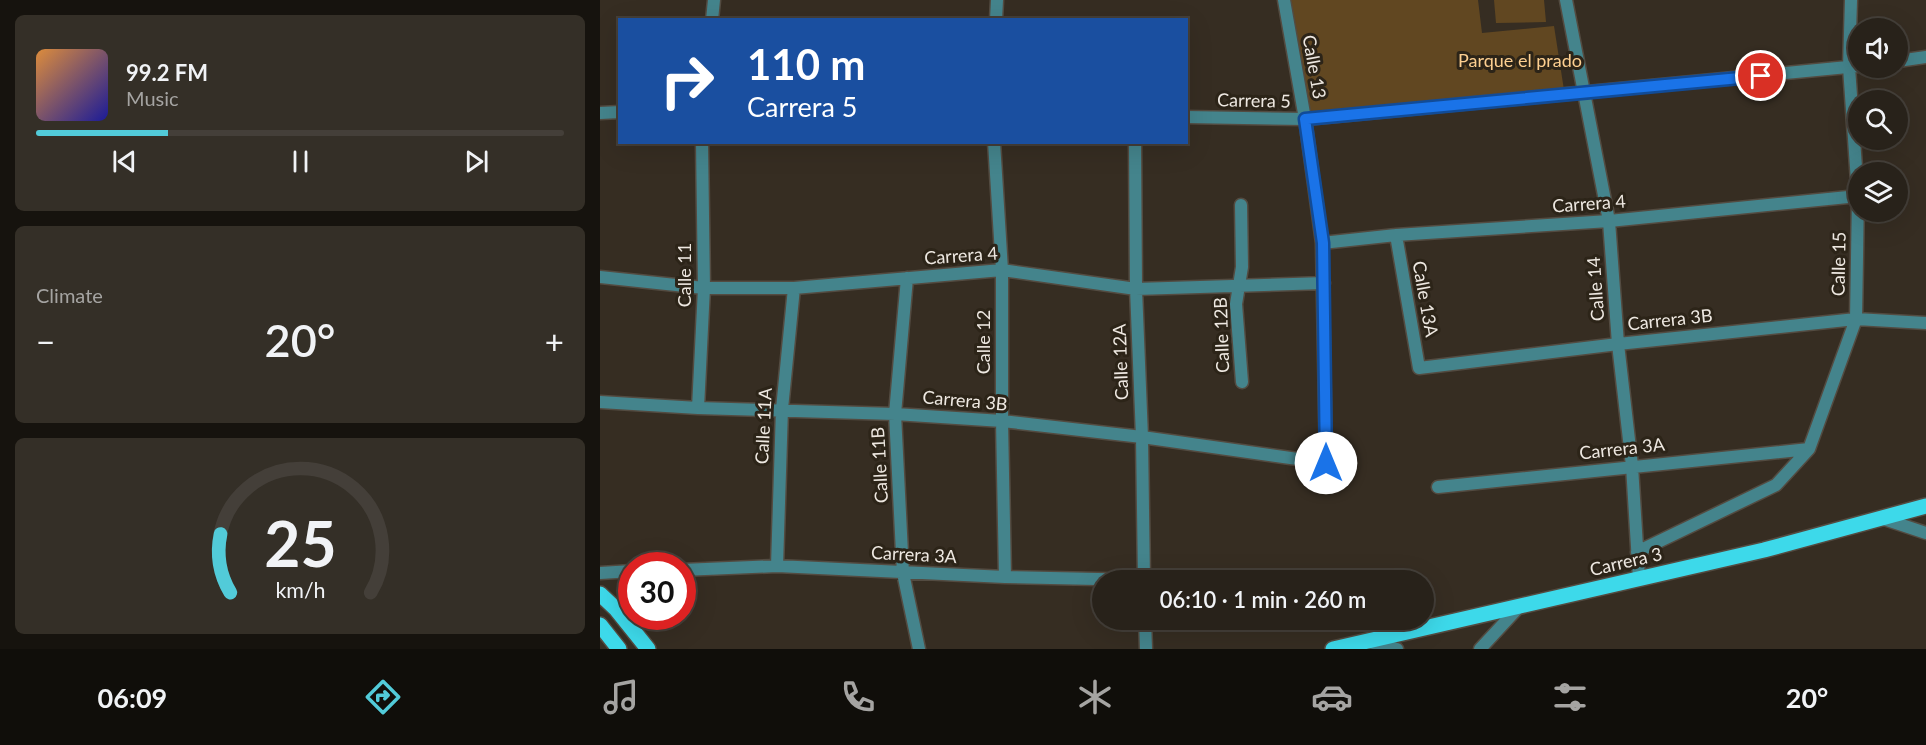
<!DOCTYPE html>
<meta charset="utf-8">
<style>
body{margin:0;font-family:Lato,sans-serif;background:#342f27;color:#f1f3f6;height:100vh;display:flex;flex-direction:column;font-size:22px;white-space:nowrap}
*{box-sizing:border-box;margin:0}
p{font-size:20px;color:#a5a4a2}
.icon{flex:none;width:33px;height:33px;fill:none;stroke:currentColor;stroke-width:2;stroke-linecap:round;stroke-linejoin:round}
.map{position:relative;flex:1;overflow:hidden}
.panel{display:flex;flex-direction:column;gap:15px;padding:15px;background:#16130e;width:600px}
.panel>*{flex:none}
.top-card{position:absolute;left:18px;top:18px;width:570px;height:126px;border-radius:0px;box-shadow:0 6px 24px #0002,0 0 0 2px #443f39;background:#1a4fa0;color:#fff;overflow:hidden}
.controls{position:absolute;left:1248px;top:18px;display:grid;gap:12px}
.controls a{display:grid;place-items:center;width:60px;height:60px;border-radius:50%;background:#28221a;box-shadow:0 6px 24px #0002,0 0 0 2px #443f39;font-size:30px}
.speed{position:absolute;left:18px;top:552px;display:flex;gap:12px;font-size:30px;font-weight:700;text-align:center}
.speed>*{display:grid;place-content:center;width:78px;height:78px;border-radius:50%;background:#28221a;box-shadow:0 6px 24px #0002,0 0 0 2px #443f39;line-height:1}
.speed .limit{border:9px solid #d22;background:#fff;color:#111}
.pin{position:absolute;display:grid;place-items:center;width:51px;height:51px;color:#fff;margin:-26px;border:3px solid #fff;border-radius:50%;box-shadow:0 2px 6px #0007}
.me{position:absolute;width:66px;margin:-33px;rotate:0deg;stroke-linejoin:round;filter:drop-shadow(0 0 4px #0008)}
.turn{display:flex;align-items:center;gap:21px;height:126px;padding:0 30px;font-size:27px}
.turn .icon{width:78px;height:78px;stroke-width:2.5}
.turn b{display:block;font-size:42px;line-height:51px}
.big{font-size:45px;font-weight:600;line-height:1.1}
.panel .card{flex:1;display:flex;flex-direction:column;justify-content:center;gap:9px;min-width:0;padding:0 21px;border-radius:9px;background:#342f27}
.panel .dial{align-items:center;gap:0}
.dial svg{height:156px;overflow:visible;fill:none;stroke:#443f39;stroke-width:7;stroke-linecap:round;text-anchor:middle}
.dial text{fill:#f1f3f6;stroke:none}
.song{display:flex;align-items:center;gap:18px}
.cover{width:72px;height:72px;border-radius:9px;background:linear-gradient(135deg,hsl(30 70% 55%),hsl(240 70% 35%))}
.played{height:6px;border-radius:3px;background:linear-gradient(90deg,#52cbd9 25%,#443f39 25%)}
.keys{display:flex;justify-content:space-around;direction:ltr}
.heat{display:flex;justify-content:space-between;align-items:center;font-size:33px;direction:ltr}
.trip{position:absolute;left:492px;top:570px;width:342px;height:60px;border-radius:30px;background:#28221a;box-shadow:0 6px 24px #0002,0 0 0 2px #443f39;font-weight:600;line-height:60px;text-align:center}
.tab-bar{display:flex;height:96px;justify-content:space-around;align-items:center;background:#100e0a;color:#a5a4a2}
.tab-bar .icon{width:42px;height:42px}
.tab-bar .current{color:#52cbd9}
.tab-bar b{font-size:27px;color:#f1f3f6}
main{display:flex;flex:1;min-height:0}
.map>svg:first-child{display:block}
.green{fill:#614721}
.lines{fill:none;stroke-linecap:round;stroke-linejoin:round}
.minor-casing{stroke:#534b41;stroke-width:15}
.primary-casing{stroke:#534b41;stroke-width:18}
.minor{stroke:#44848c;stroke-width:12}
.primary{stroke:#3dd9ea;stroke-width:15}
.route-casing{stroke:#114b97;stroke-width:15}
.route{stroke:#1a73e8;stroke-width:10}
.labels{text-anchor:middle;stroke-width:6;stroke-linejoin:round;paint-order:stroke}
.park-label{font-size:18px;fill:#fdcf90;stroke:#2c2418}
.street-label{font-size:18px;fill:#eee8e1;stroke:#2c2418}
</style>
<main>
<section class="panel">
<div class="card">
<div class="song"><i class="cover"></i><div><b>99.2 FM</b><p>Music</p></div></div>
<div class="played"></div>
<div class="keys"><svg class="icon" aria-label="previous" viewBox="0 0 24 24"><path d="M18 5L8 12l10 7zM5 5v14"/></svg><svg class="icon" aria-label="pause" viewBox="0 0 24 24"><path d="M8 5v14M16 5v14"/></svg><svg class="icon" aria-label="next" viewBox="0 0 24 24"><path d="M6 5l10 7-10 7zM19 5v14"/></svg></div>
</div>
<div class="card"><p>Climate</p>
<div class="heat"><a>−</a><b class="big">20°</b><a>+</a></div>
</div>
<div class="card dial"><svg viewBox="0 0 100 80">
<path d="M14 69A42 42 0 1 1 86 69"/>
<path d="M14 69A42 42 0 0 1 9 39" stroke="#52cbd9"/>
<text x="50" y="56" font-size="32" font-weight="700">25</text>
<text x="50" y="72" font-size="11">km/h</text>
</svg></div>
</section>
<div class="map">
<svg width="1326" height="649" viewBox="0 0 1326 649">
<rect width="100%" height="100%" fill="#362d22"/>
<path class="green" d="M 690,0 L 878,0 L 882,33 L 954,26 L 964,90 L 711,112 L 697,50 Z
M 894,0 L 944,0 L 946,22 L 896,23 Z"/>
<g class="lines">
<defs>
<path id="minor" d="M 966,0 L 1009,221 L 1018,344 L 1032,466 L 1039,579
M 112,20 L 114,0
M 396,20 L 397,0
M 1298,61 L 1326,57
M 0,113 L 20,112
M 586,117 L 705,119 L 1258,66
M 394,142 L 402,270 L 402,421 L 405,577
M 535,142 L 536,289 L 542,437 L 544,580
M 641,205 L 642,267 L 636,304 L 642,382
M 796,235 L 819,368 L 1018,344 L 1256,319 L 1326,323
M 722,243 L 796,235 L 1009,221 L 1258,196
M 0,277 L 104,288 L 194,288 L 402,270 L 536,289 L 724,283
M 307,278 L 295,414 L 303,573 L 319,649
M 0,402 L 98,408 L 295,414 L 402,421 L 542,437 L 726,463 L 722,243 L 705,119 L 684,0
M 98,408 L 104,288 L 102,142
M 838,487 L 1209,449
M 1284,519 L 1326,533
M 1037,552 L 1176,485 L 1209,449 L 1256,319 L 1258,196 L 1249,67 L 1251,0
M 177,566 L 182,409 L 194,288
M 82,570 L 177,566 L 405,577 L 544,580
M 0,573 L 32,571
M 545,620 L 546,649
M 769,642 L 797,649
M 880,649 L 918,608"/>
<path id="primary" d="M 0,594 L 16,609 L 48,649
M 0,625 L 19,649
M 733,649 L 1164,550 L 1326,506"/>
</defs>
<use href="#minor" class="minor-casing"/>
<use href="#primary" class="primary-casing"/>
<use href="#minor" class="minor"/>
<use href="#primary" class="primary"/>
</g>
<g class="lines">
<defs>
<path id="route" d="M 726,463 L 723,243 L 705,119 L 1161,76"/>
</defs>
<use href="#route" class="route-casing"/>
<use href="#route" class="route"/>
</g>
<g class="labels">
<g class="park-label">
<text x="920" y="67">Parque el prado</text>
</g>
<g class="street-label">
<text transform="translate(714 67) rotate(80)" y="6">Calle 13</text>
<text transform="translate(654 101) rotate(1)" y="6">Carrera 5</text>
<text transform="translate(989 204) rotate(-4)" y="6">Carrera 4</text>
<text transform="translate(361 256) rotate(-4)" y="6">Carrera 4</text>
<text transform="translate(1239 264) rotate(-89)" y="6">Calle 15</text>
<text transform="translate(85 275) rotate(-90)" y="6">Calle 11</text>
<text transform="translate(996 289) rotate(-94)" y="6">Calle 14</text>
<text transform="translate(825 299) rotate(80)" y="6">Calle 13A</text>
<text transform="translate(1070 320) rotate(-6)" y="6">Carrera 3B</text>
<text transform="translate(622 335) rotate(-92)" y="6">Calle 12B</text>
<text transform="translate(384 342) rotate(-90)" y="6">Calle 12</text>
<text transform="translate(521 362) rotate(-92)" y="6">Calle 12A</text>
<text transform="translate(365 401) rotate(5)" y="6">Carrera 3B</text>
<text transform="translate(164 426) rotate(-87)" y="6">Calle 11A</text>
<text transform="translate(1022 449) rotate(-6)" y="6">Carrera 3A</text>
<text transform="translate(280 465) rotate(-93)" y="6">Calle 11B</text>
<text transform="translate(314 555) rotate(3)" y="6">Carrera 3A</text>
<text transform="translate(1026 562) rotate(-13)" y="6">Carrera 3</text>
</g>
</g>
</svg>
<div class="controls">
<a><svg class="icon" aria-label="sound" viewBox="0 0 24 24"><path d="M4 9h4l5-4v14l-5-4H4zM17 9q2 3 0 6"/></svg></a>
<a><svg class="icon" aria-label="search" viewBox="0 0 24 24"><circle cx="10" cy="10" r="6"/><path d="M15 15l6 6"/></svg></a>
<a><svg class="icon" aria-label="layers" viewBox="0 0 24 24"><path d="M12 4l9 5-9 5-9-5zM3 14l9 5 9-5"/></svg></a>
</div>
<div class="speed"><div class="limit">30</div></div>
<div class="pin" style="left:1161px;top:76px;background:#d93025"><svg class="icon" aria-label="arrive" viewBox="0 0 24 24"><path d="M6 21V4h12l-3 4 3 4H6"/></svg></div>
<svg class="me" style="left:726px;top:463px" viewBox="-20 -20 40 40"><circle r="19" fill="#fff"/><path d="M0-13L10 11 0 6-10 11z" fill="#1a73e8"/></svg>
<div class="trip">06:10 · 1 min · 260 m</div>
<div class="top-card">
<div class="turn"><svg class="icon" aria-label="right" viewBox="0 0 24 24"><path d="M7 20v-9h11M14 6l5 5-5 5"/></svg><div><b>110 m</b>Carrera 5</div></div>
</div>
</div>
</main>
<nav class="tab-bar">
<b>06:09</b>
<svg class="icon current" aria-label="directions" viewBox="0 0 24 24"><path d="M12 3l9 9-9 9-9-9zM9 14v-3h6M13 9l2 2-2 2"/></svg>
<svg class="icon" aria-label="music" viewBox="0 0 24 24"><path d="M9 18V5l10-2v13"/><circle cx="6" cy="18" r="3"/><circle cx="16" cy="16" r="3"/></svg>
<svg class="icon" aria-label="phone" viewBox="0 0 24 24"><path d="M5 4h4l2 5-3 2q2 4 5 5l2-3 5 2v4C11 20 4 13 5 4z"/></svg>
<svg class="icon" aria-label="climate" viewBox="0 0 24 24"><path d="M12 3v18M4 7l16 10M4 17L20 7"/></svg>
<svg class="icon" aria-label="car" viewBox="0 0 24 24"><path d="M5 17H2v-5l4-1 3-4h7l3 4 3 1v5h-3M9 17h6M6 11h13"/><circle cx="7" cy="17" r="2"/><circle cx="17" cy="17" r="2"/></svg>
<svg class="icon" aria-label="filters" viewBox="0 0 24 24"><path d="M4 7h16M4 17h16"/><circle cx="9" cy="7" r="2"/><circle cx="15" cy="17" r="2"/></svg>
<b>20°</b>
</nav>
